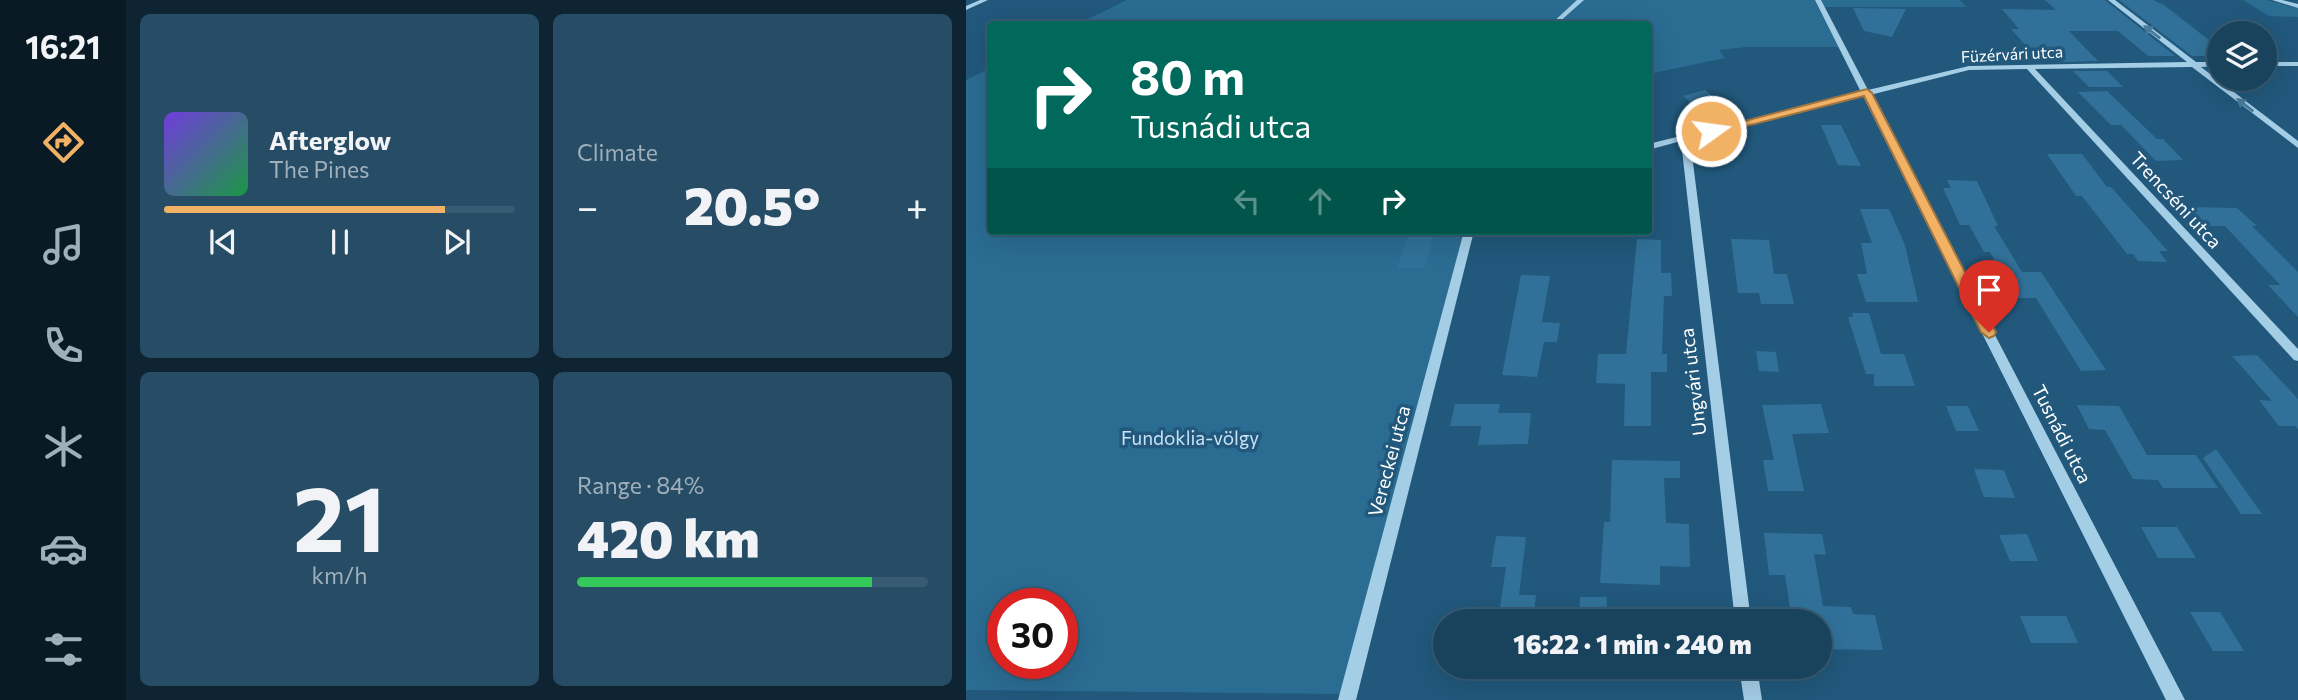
<!DOCTYPE html>
<meta charset="utf-8">
<style>
body{margin:0;font-family:Commissioner,sans-serif;background:#264d65;color:#f1f3f6;height:100vh;display:flex;flex-direction:column;font-size:26px;white-space:nowrap}
*{box-sizing:border-box;margin:0}
p{font-size:23px;color:#9fb0bb}
.icon{flex:none;width:38px;height:38px;fill:none;stroke:currentColor;stroke-width:2;stroke-linecap:round;stroke-linejoin:round}
.map{position:relative;flex:1;overflow:hidden}
.drawer{display:flex;flex-direction:column;gap:14px;padding:14px;background:#0e2433;width:840px}
.drawer>*{flex:none}
.guide{position:absolute;left:21px;top:21px;width:665px;height:214px;border-radius:7px;box-shadow:0 7px 28px #0002,0 0 0 2px #375b72;background:#00695c;color:#fff;overflow:hidden}
.controls{position:absolute;left:1241px;top:21px;display:grid;gap:14px}
.controls a{display:grid;place-items:center;width:70px;height:70px;border-radius:50%;background:#19425c;box-shadow:0 7px 28px #0002,0 0 0 2px #375b72;font-size:35px}
.speed{position:absolute;left:21px;top:588px;display:flex;gap:14px;font-size:35px;font-weight:700;text-align:center}
.speed>*{display:grid;place-content:center;width:91px;height:91px;border-radius:50%;background:#19425c;box-shadow:0 7px 28px #0002,0 0 0 2px #375b72;line-height:1}
.speed .limit{border:10px solid #d22;background:#fff;color:#111}
.pin{position:absolute;display:grid;place-items:center;width:60px;height:60px;color:#fff;margin:-72px -30px;border-radius:50% 50% 50% 0;rotate:-45deg;box-shadow:0 0 7px #0007}
.pin .icon{rotate:45deg}
.me{position:absolute;width:77px;margin:-38px;rotate:76deg;stroke-linejoin:round;filter:drop-shadow(0 0 5px #0008)}
.turn{display:flex;align-items:center;gap:24px;height:147px;padding:0 28px;font-size:32px}
.turn .icon{width:91px;height:91px;stroke-width:2.5}
.turn b{display:block;font-size:49px;line-height:60px}
.lanes{display:flex;align-items:center;height:66px;padding:0 28px;background:#0003;justify-content:center;gap:35px;direction:ltr}
.lanes .off{opacity:.35}
.big{font-size:52px;font-weight:800;line-height:1.1}
.drawer .tile{flex:1;display:flex;flex-direction:column;justify-content:center;gap:10px;min-width:0;padding:0 24px;border-radius:10px;background:#264d65}
.drawer .dial{align-items:center;gap:0}
.dial b{font-size:91px;line-height:1}
.song{display:flex;align-items:center;gap:21px}
.cover{width:84px;height:84px;border-radius:10px;background:linear-gradient(135deg,hsl(260 70% 55%),hsl(140 70% 35%))}
.played{height:7px;border-radius:4px;background:linear-gradient(90deg,#f2b266 80%,#375b72 80%)}
.keys{display:flex;justify-content:space-around;direction:ltr}
.heat{display:flex;justify-content:space-between;align-items:center;font-size:38px;direction:ltr}
.charge{height:10px;border-radius:5px;background:linear-gradient(90deg,#34c759 84%,#375b72 0)}
.drawer .tiles{flex:1;display:grid;gap:14px;grid-template-columns:repeat(2,1fr)}
.trip{position:absolute;left:467px;top:609px;width:399px;height:70px;border-radius:35px;background:#19425c;box-shadow:0 7px 28px #0002,0 0 0 2px #375b72;font-weight:800;line-height:70px;text-align:center}
main{display:flex;flex:1;min-height:0}
.tab-bar{display:flex;flex-direction:column;width:126px;justify-content:space-around;align-items:center;background:#0a1a25;color:#9fb0bb}
.tab-bar .icon{width:49px;height:49px}
.tab-bar .on{color:#f2b266}
.tab-bar b{font-size:32px;color:#f1f3f6}
.map>svg:first-child{display:block}
.green{fill:#2b6c93;fill-rule:evenodd}
.building{fill:#317199}
.lines{fill:none;stroke-linecap:round;stroke-linejoin:round}
.minor{fill:#a4cde6;fill-rule:evenodd}
.oneway{fill:#487b9b}
.route{fill:#f2b266;stroke:#9d7442;stroke-width:2}
.labels{text-anchor:middle;stroke-width:7;stroke-linejoin:round;paint-order:stroke}
.far-street-label{font-size:16px;fill:#fff;stroke:#21587b}
.street-label{font-size:19px;fill:#fff;stroke:#21587b}
.park-label{font-size:19px;fill:#c7e3f5;stroke:#21587b}
</style>
<main>
<nav class="tab-bar">
<b>16:21</b>
<svg class="icon on" aria-label="directions" viewBox="0 0 24 24"><path d="M12 3l9 9-9 9-9-9zM9 14v-3h6M13 9l2 2-2 2"/></svg>
<svg class="icon" aria-label="music" viewBox="0 0 24 24"><path d="M9 18V5l10-2v13"/><circle cx="6" cy="18" r="3"/><circle cx="16" cy="16" r="3"/></svg>
<svg class="icon" aria-label="phone" viewBox="0 0 24 24"><path d="M5 4h4l2 5-3 2q2 4 5 5l2-3 5 2v4C11 20 4 13 5 4z"/></svg>
<svg class="icon" aria-label="climate" viewBox="0 0 24 24"><path d="M12 3v18M4 7l16 10M4 17L20 7"/></svg>
<svg class="icon" aria-label="car" viewBox="0 0 24 24"><path d="M5 17H2v-5l4-1 3-4h7l3 4 3 1v5h-3M9 17h6M6 11h13"/><circle cx="7" cy="17" r="2"/><circle cx="17" cy="17" r="2"/></svg>
<svg class="icon" aria-label="filters" viewBox="0 0 24 24"><path d="M4 7h16M4 17h16"/><circle cx="9" cy="7" r="2"/><circle cx="15" cy="17" r="2"/></svg>
</nav>
<section class="drawer">
<div class="tiles">
<div class="tile">
<div class="song"><i class="cover"></i><div><b>Afterglow</b><p>The Pines</p></div></div>
<div class="played"></div>
<div class="keys"><svg class="icon" aria-label="previous" viewBox="0 0 24 24"><path d="M18 5L8 12l10 7zM5 5v14"/></svg><svg class="icon" aria-label="pause" viewBox="0 0 24 24"><path d="M8 5v14M16 5v14"/></svg><svg class="icon" aria-label="next" viewBox="0 0 24 24"><path d="M6 5l10 7-10 7zM19 5v14"/></svg></div>
</div>
<div class="tile"><p>Climate</p>
<div class="heat"><a>−</a><b class="big">20.5°</b><a>+</a></div>
</div>
<div class="tile dial"><b>21</b><p>km/h</p></div>
<div class="tile"><p>Range · 84%</p><b class="big">420 km</b><div class="charge"></div></div>
</div>
</section>
<div class="map">
<svg width="1332" height="700" viewBox="0 0 1332 700">
<rect width="100%" height="100%" fill="#21587b"/>
<path class="green" d="M 161,0 L 994,0 L 1000,7 L 854,7 L 873,47 L 781,47 L 753,50 L 759,58 L 683,74 L 682,24 L 112,24 Z
M 1277,0 L 1301,0 L 1332,8 L 1332,17 L 1303,16 Z
M 24,68 L 24,231 L 498,231 L 374,694 L 0,690 L 0,80 ZM 37,604 L 96,604 L 96,663 L 37,663 Z"/>
<path class="building" d="M 1079,0 L 1139,0 L 1209,56 L 1182,56 L 1152,31 L 1103,31 L 1132,61 L 1097,62 L 1092,57 L 1069,56 L 1045,29 L 1053,29 L 1036,9 L 1090,10 Z
M 1153,0 L 1187,0 L 1198,5 L 1253,48 L 1253,56 L 1226,56 Z
M 887,8 L 940,9 L 926,37 L 898,31 Z
M 1107,71 L 1141,71 L 1157,87 L 1123,87 Z
M 739,90 L 756,103 L 734,110 L 717,96 Z
M 1141,91 L 1191,139 L 1197,139 L 1217,160 L 1190,161 L 1155,125 L 1145,125 L 1112,92 Z
M 855,125 L 875,125 L 895,166 L 872,165 Z
M 1081,154 L 1116,154 L 1141,187 L 1145,187 L 1202,251 L 1193,251 L 1201,262 L 1172,261 L 1167,254 L 1161,254 L 1116,196 L 1110,196 Z
M 981,180 L 1011,181 L 1032,226 L 1028,226 L 1056,272 L 1075,272 L 1140,370 L 1115,371 L 1070,298 L 1050,298 L 1024,252 L 1018,252 L 1003,225 L 994,225 L 977,188 L 985,188 Z
M 1221,207 L 1271,208 L 1291,226 L 1286,226 L 1332,272 L 1332,317 L 1302,285 L 1314,285 L 1259,226 L 1239,226 Z
M 894,209 L 923,209 L 939,245 L 952,302 L 900,302 L 891,274 L 901,274 L 895,243 L 906,243 Z
M 444,231 L 469,231 L 458,268 L 431,268 Z
M 671,239 L 695,240 L 695,273 L 705,273 L 706,296 L 698,296 L 696,354 L 701,354 L 701,372 L 685,372 L 685,426 L 658,426 L 659,384 L 630,383 L 632,354 L 660,354 Z
M 765,239 L 803,240 L 808,274 L 821,274 L 828,304 L 795,304 L 793,293 L 772,293 Z
M 555,275 L 584,276 L 576,322 L 594,323 L 591,342 L 578,342 L 571,377 L 536,375 Z
M 886,313 L 903,313 L 915,354 L 938,354 L 949,386 L 908,386 L 908,374 L 900,374 L 882,317 L 887,317 Z
M 790,351 L 810,352 L 813,372 L 793,371 Z
M 1291,355 L 1332,399 L 1332,429 L 1329,426 L 1313,426 L 1293,400 L 1306,401 L 1266,356 Z
M 489,404 L 534,404 L 532,413 L 565,413 L 562,444 L 512,445 L 515,426 L 484,426 Z
M 855,404 L 863,433 L 826,434 L 838,491 L 802,491 L 797,460 L 808,460 L 796,405 Z
M 1111,405 L 1153,406 L 1181,455 L 1230,455 L 1252,488 L 1197,488 L 1192,480 L 1167,479 L 1139,430 L 1123,429 Z
M 980,406 L 1002,406 L 1013,431 L 990,431 Z
M 1250,449 L 1296,514 L 1275,514 L 1237,458 Z
M 646,460 L 714,461 L 714,478 L 698,478 L 700,523 L 723,524 L 724,567 L 694,566 L 694,585 L 634,583 L 638,522 L 644,522 Z
M 1008,469 L 1038,470 L 1049,498 L 1018,497 Z
M 1175,527 L 1211,527 L 1230,558 L 1192,558 Z
M 798,533 L 856,534 L 860,555 L 848,554 L 857,606 L 885,607 L 887,614 L 909,615 L 917,650 L 854,649 L 854,621 L 826,621 L 819,575 L 803,575 Z
M 1061,534 L 1072,561 L 1044,561 L 1033,535 Z
M 530,536 L 560,537 L 553,595 L 570,595 L 567,621 L 532,620 L 540,567 L 525,567 Z
M 614,597 L 641,597 L 640,621 L 613,621 Z
M 1224,612 L 1254,612 L 1278,651 L 1247,651 Z
M 1054,616 L 1100,616 L 1112,643 L 1065,643 Z"/>
<g class="lines">
<path class="minor" d="M 14,0 L 22,0 L 0,10 L 0,6 Z
M 611,0 L 618,0 L 591,24 L 585,24 Z
M 849,0 L 855,0 L 902,90 L 1003,66 L 1221,62 L 1142,0 L 1149,0 L 1230,62 L 1253,62 L 1253,66 L 1235,67 L 1332,141 L 1332,148 L 1226,67 L 1069,69 L 1332,349 L 1332,361 L 1328,360 L 1061,69 L 1003,70 L 904,95 L 1219,700 L 1200,700 L 897,96 L 724,139 L 785,621 L 769,621 L 715,141 L 682,150 L 682,144 L 895,92 Z
M 1306,0 L 1316,0 L 1332,4 L 1332,8 Z
M 1298,62 L 1332,62 L 1332,66 L 1298,66 Z
M 498,231 L 508,231 L 390,700 L 372,700 Z
M 773,667 L 791,667 L 796,700 L 778,700 Z"/>
</g>
<defs><path id="oneway-solid" d="M-6-.8H1V-3.2L6.5 0L1 3.2V.8H-6Z" transform="scale(1.75)"/></defs>
<g class="oneway">
<use href="#oneway-solid" transform="translate(1186 32) rotate(-142)"/>
<use href="#oneway-solid" transform="translate(1279 105) rotate(-142)"/>
</g>
<path class="route" d="M 901,89 L 906,93 L 1030,332 L 1028,336 L 1023,338 L 1015,332 L 898,96 L 745,135 L 740,131 Z"/>
<g class="labels">
<g class="far-street-label">
<text transform="translate(1046 54) rotate(-3)" y="6">Füzérvári utca</text>
</g>
<g class="street-label">
<text transform="translate(1210 200) rotate(47)" y="7">Trencséni utca</text>
<text transform="translate(727 382) rotate(-97)" y="7">Ungvári utca</text>
<text transform="translate(1096 434) rotate(63)" y="7">Tusnádi utca</text>
<text transform="translate(423 461) rotate(-75)" y="7">Vereckei utca</text>
</g>
<g class="park-label">
<text x="224" y="445">Fundoklia-völgy</text>
</g>
</g>
</svg>
<div class="controls">
<a><svg class="icon" aria-label="layers" viewBox="0 0 24 24"><path d="M12 4l9 5-9 5-9-5zM3 14l9 5 9-5"/></svg></a>
</div>
<div class="speed"><div class="limit">30</div></div>
<div class="pin" style="left:1023px;top:332px;background:#d93025"><svg class="icon" aria-label="arrive" viewBox="0 0 24 24"><path d="M6 21V4h12l-3 4 3 4H6"/></svg></div>
<svg class="me" style="left:745px;top:131px" viewBox="-20 -20 40 40"><circle r="17" fill="#f2b266" stroke="#fff" stroke-width="3"/><path d="M0-11L8 9 0 5-8 9z" fill="#fff"/></svg>
<div class="trip">16:22 · 1 min · 240 m</div>
<div class="guide">
<div class="turn"><svg class="icon" aria-label="right" viewBox="0 0 24 24"><path d="M7 20v-9h11M14 6l5 5-5 5"/></svg><div><b>80 m</b>Tusnádi utca</div></div>
<div class="lanes"><svg class="icon off" aria-label="left" viewBox="0 0 24 24"><path d="M17 20v-9H6M10 6l-5 5 5 5"/></svg><svg class="icon off" aria-label="ahead" viewBox="0 0 24 24"><path d="M12 20V5M6 11l6-6 6 6"/></svg><svg class="icon" aria-label="right" viewBox="0 0 24 24"><path d="M7 20v-9h11M14 6l5 5-5 5"/></svg></div>
</div>
</div>
</main>
